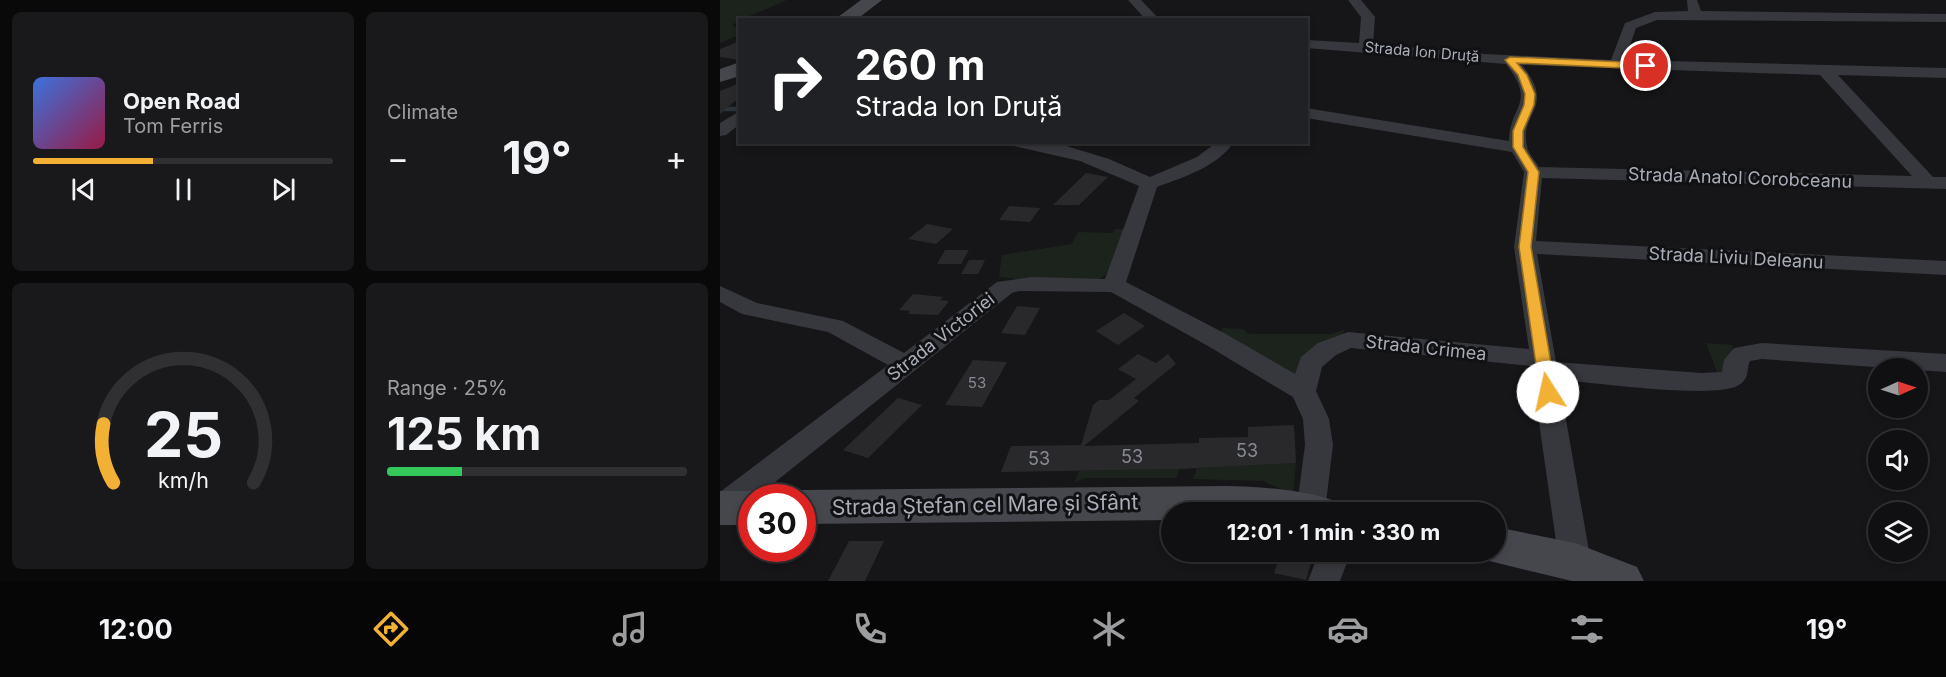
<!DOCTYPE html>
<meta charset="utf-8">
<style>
body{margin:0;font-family:Inter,sans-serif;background:#19191b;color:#f1f3f6;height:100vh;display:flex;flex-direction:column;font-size:22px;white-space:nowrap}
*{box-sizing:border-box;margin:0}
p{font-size:20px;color:#9c9d9f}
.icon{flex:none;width:33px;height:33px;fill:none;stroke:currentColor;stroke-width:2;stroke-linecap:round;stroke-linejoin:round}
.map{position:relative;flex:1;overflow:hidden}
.drawer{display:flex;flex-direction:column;gap:12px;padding:12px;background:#09090a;width:720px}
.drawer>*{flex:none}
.hud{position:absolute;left:18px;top:18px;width:570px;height:126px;border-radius:0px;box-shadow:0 3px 9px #0003,0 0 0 2px #303032;background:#202124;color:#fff;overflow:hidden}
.needle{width:39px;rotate:87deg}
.controls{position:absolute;left:1148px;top:358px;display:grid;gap:12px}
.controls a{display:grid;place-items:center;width:60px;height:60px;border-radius:50%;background:#101012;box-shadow:0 3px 9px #0003,0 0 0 2px #303032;font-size:30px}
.speed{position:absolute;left:18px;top:484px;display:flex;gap:12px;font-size:30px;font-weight:700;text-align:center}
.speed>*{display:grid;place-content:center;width:78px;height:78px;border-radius:50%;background:#101012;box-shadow:0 3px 9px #0003,0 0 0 2px #303032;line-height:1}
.speed .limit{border:9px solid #d22;background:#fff;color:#111}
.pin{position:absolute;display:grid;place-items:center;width:51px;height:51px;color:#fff;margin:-26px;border:3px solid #fff;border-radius:50%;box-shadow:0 2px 6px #0007}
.me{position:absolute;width:66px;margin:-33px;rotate:350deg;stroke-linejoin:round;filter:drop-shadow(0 0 4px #0008)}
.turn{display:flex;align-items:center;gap:21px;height:126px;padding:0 18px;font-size:27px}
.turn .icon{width:78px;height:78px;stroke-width:2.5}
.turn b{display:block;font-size:42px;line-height:51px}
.big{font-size:45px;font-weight:700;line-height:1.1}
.drawer .tile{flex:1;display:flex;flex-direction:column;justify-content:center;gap:9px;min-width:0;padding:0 21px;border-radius:9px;background:#19191b}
.drawer .dial{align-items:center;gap:0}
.dial svg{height:156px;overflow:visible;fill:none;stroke:#303032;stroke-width:7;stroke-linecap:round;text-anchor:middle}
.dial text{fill:#f1f3f6;stroke:none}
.song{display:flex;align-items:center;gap:18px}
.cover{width:72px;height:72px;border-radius:9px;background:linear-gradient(135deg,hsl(220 70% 55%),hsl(340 70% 35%))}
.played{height:6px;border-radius:3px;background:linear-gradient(90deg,#f2b134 40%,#303032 40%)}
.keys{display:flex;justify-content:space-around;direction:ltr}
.heat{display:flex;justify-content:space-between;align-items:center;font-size:33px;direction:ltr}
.charge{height:9px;border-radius:4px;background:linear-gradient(90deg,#34c759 25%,#303032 0)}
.drawer .tiles{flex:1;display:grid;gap:12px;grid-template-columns:repeat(2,1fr)}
.trip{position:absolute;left:441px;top:502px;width:345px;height:60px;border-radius:30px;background:#101012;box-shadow:0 3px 9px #0003,0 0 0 2px #303032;font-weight:700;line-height:60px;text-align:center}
.dock{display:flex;height:96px;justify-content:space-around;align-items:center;background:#060607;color:#9c9d9f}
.dock .icon{width:42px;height:42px}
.dock .selected{color:#f2b134}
.dock b{font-size:27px;color:#f1f3f6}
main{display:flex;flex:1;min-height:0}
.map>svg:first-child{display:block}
.green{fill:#1c231d}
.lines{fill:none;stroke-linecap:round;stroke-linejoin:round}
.stream{stroke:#2c353c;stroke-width:4.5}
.building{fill:#29292c}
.minor{fill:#37383d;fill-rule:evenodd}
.secondary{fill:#45474d;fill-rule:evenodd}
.route{fill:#f2b134;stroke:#9d7322;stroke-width:1.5}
.labels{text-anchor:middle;stroke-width:6;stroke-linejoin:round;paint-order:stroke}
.far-street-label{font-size:15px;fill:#a8adb8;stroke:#111113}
.number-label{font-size:15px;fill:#888b94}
.street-label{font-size:18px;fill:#a8adb8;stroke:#111113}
.near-number-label{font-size:18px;fill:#888b94}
.near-street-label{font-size:21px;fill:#a8adb8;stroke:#111113}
</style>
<main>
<section class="drawer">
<div class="tiles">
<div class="tile">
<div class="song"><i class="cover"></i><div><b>Open Road</b><p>Tom Ferris</p></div></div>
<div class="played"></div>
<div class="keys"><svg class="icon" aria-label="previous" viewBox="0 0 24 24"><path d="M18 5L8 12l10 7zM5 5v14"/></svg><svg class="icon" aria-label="pause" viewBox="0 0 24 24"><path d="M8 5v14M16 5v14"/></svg><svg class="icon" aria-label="next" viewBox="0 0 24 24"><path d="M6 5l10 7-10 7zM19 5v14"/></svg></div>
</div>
<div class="tile"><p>Climate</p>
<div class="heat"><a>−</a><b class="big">19°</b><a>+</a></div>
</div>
<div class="tile dial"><svg viewBox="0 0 100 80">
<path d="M14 69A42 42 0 1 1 86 69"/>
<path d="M14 69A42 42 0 0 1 9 39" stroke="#f2b134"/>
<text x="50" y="56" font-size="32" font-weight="700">25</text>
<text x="50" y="72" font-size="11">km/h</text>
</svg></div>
<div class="tile"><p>Range · 25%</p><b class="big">125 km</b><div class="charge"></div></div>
</div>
</section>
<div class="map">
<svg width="1226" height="581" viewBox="0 0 1226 581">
<rect width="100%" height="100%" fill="#161618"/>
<path class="green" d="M 0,0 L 67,0 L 20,20 L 19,23 L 13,23 L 15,24 L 12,26 L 19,27 L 19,35 L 0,43 Z
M 395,229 L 406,229 C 402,245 398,263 385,275 C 366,292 304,279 279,277 L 282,255 L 352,244 L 358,232 L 392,233 Z
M 502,328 L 523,329 L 529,334 L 612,334 L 625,329 L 621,338 L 576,379 L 500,335 Z
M 986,343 L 1013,345 L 1007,374 L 999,377 Z
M 576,463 L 573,494 L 543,481 L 473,479 L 477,468 Z
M 459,469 L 457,478 L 365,478 L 355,482 L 359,471 Z"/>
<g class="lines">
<path class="stream" d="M 0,109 L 19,109"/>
</g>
<path class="building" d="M 20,41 L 20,60 L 0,57 L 0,49 Z
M 20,83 L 20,97 L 0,114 L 0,91 Z
M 366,173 L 388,177 L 359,205 L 333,205 Z
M 289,206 L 320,208 L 310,222 L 279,220 Z
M 207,224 L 233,229 L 216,244 L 188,239 Z
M 225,250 L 249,250 L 241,264 L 217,264 Z
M 249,260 L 265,260 L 258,274 L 241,274 Z
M 193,294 L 223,297 L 220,300 L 229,301 L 218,315 L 188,314 L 190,311 L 179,310 Z
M 297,306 L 320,308 L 305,335 L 281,333 Z
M 404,313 L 425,326 L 398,345 L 376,331 Z
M 418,354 L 436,363 L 448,354 L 456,364 L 414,398 L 419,401 L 364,446 L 479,443 L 479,438 L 528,437 L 528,427 L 574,425 L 576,463 L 459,469 L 281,472 L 291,446 L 361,445 L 373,405 L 379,400 L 389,400 L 416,379 L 398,369 Z
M 253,360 L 287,362 L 262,407 L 225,405 Z
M 178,398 L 202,405 L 148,458 L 123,450 Z
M 129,541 L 164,541 L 145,581 L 108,581 Z
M 574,552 L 594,552 L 586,580 L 554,573 L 560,556 L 572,559 Z"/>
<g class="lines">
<path class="minor" d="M 408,0 L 421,0 L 440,20 L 426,20 Z
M 628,0 L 641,0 L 655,17 L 653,44 L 765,54 L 891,60 L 905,23 L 935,12 L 968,11 L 967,0 L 977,0 L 981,11 L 1226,14 L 1226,22 L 937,20 L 916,28 L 905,60 L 1226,68 L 1226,78 L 1118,75 L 1213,177 L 1226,177 L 1226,189 L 822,178 L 816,241 L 1226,261 L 1226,275 L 817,254 L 836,362 L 981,373 L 1002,372 L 1004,360 L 1014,348 L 1042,343 L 1226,354 L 1226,372 L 1042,359 L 1030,361 C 1026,370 1030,378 1019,385 C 996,400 872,382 839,380 L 871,562 L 866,572 L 855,576 L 844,572 L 839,562 L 811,366 L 631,348 L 616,355 L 602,367 L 596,391 L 609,419 L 613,445 L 605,511 L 604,513 L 576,513 L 585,445 L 583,419 L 573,397 L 488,346 L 391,292 L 299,291 L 292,293 L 35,498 L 32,498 L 32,501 L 12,517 L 0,520 L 0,492 L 168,365 L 108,332 L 22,314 L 0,302 L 0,286 L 37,303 L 123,321 L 184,353 L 277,282 L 312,277 L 385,279 L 419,186 L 360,161 L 294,146 L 292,142 L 340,144 L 389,159 L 430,177 L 477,157 L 497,142 L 514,142 C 497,167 464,177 437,187 L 406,282 L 506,334 L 575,374 L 581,357 L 598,343 L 628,332 L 809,349 L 794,247 L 804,172 L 792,152 L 586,118 L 586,108 L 789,141 C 790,104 817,104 786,64 L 586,48 L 586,40 L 639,43 L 641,17 ZM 802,65 L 1100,75 L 1192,176 L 819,167 C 815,160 808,153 807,146 C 799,112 837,108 802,65 Z
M 20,111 L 20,124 L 6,135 L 0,136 L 0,123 Z
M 599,552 L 631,552 L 620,581 L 588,581 Z"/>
<path class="secondary" d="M 141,0 L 162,0 L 136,20 L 114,20 Z
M 20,62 L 20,76 L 0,82 L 0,69 Z
M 506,486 C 542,487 581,489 615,501 L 621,513 L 452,513 L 452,520 L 82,524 L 82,498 L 66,498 L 67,495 L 82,490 Z
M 0,491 L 32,491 L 48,498 L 32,498 L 32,525 L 0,525 Z
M 776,527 L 855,543 L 917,567 L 924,581 L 852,581 L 761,559 L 757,552 L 776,552 Z"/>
</g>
<path class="route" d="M 790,57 L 926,63 L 931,66 L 926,69 L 797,63 L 807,75 L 815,94 L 814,105 L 803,131 L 803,147 L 819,172 L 811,247 L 836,392 L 834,396 L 822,396 L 820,392 L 799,247 L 808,172 L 793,147 L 793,131 L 804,105 L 805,94 L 798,75 L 785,60 Z"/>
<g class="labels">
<g class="far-street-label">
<text transform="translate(702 52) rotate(5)" y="5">Strada Ion Druță</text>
</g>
<g class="number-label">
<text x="257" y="388">53</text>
</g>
<g class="street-label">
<text transform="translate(1020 178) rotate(2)" y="6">Strada Anatol Corobceanu</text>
<text transform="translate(1016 258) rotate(3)" y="6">Strada Liviu Deleanu</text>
<text transform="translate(221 337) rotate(-38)" y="6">Strada Victoriei</text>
<text transform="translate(706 348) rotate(6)" y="6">Strada Crimea</text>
</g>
<g class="near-number-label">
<text x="527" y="457">53</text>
<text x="412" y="463">53</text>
<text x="319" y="465">53</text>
</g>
<g class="near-street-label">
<text transform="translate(265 505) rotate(-1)" y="7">Strada Ștefan cel Mare și Sfânt</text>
</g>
</g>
</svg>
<div class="controls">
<a><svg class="needle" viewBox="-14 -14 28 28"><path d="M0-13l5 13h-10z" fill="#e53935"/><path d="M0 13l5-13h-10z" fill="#9c9d9f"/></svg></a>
<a><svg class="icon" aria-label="sound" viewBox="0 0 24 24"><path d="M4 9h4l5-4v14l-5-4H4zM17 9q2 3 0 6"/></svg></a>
<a><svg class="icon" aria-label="layers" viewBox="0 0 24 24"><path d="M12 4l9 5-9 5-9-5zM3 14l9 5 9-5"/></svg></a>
</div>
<div class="speed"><div class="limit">30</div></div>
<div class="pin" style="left:926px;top:66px;background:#d93025"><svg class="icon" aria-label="arrive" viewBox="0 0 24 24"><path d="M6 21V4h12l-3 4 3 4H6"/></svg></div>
<svg class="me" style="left:828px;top:392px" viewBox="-20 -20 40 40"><circle r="19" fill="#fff"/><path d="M0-13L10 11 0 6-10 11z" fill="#f2b134"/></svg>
<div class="trip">12:01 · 1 min · 330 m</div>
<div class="hud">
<div class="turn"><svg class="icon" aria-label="right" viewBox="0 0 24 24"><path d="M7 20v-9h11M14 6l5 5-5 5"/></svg><div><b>260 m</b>Strada Ion Druță</div></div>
</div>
</div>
</main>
<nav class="dock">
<b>12:00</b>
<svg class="icon selected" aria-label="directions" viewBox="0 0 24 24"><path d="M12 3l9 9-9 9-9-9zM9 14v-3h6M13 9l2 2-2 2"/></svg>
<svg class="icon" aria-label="music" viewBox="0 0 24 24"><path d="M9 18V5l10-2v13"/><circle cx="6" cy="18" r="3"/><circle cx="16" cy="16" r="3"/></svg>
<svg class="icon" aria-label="phone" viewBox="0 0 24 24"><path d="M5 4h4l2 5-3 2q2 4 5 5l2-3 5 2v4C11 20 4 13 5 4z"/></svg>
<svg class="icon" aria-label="climate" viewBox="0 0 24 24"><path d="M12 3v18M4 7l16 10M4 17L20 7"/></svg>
<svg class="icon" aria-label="car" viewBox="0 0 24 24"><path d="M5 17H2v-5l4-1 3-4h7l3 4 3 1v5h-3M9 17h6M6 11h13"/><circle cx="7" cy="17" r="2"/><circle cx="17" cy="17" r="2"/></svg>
<svg class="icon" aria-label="filters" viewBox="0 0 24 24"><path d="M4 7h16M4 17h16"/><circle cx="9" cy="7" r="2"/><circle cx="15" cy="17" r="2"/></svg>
<b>19°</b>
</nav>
